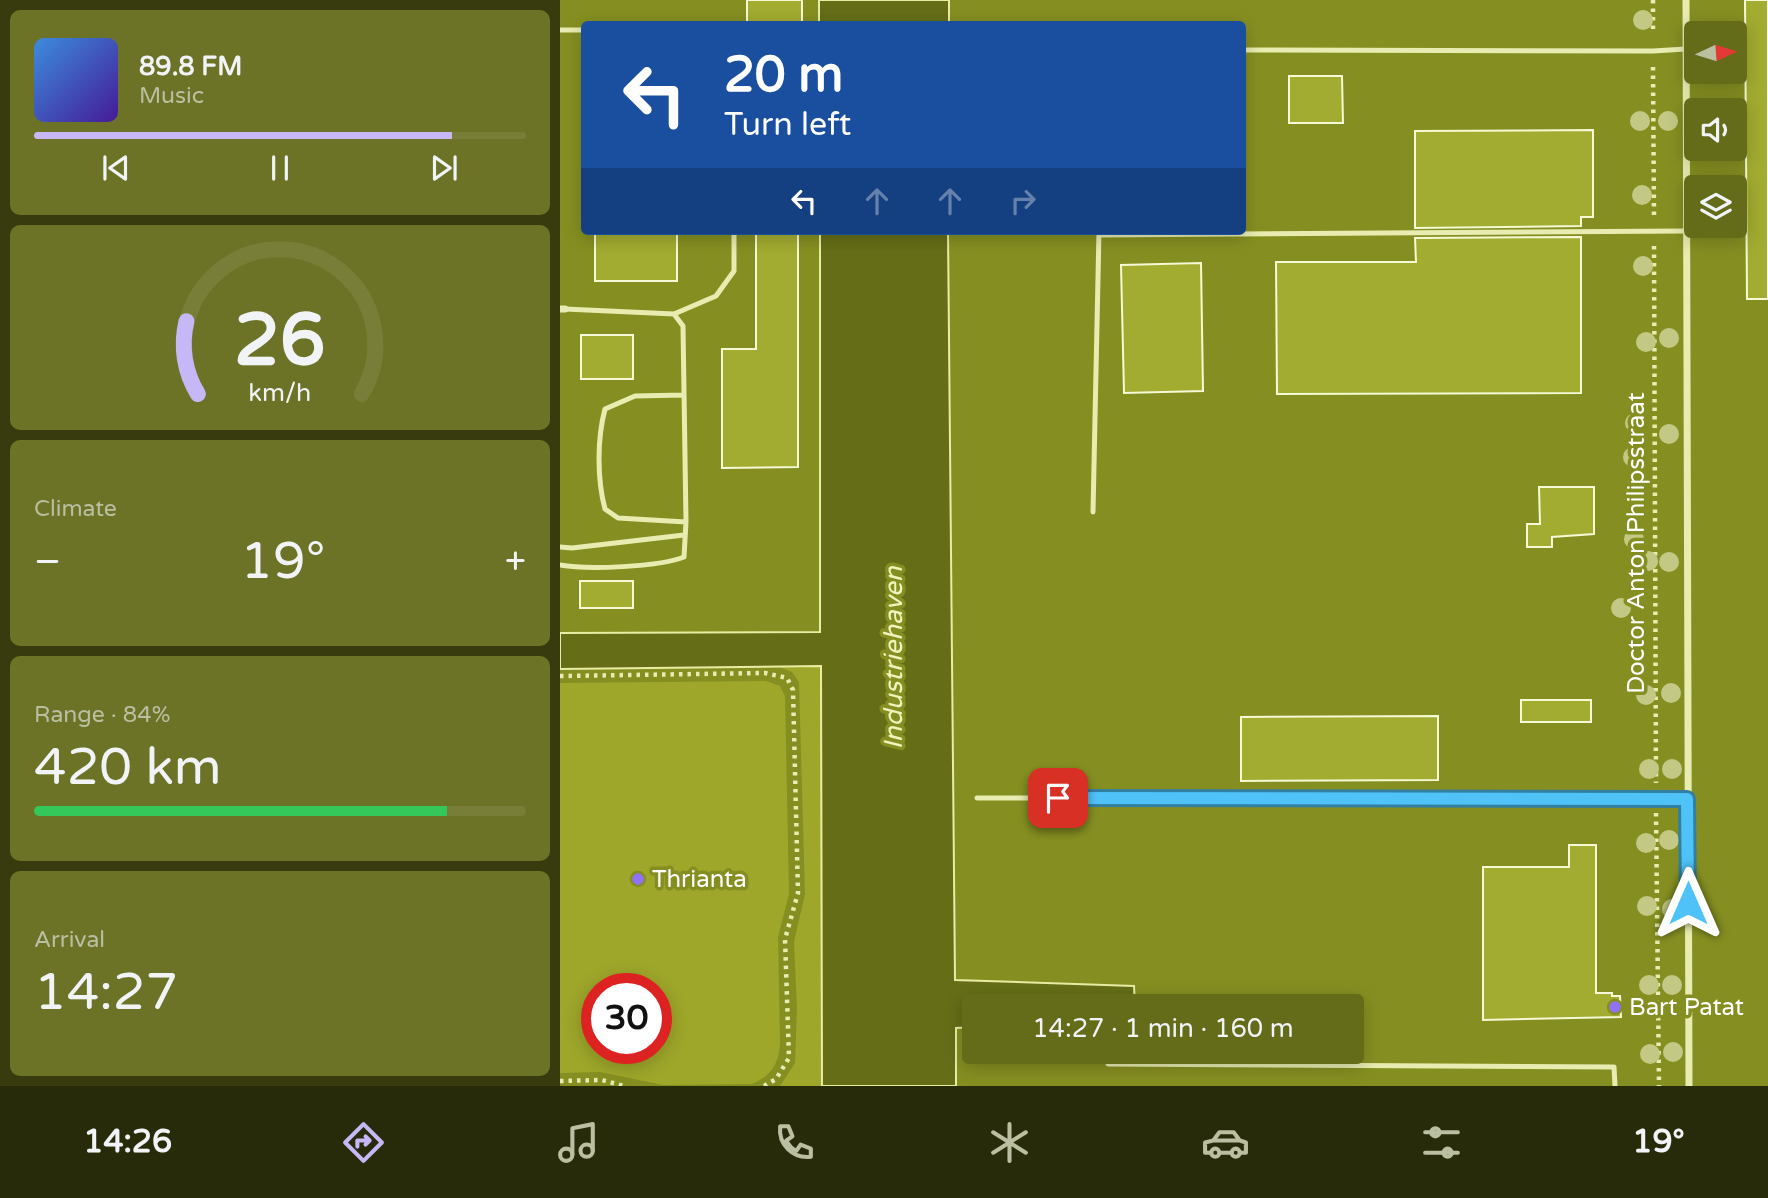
<!DOCTYPE html>
<meta charset="utf-8">
<style>
body{margin:0;font-family:"Varela Round",sans-serif;background:#6c7326;color:#f1f3f6;height:100vh;display:flex;flex-direction:column;font-size:26px;white-space:nowrap}
*{box-sizing:border-box;margin:0}
p{font-size:23px;color:#bbbfa2}
.icon{flex:none;width:38px;height:38px;fill:none;stroke:currentColor;stroke-width:2;stroke-linecap:round;stroke-linejoin:round}
.map{position:relative;flex:1;overflow:hidden}
.side{display:flex;flex-direction:column;gap:10px;padding:10px;background:#373b0e;width:560px}
.side>*{flex:none}
.banner{position:absolute;left:21px;top:21px;width:665px;height:214px;border-radius:7px;box-shadow:0 4px 18px #0003;background:#1a4fa0;color:#fff;overflow:hidden}
.needle{width:46px;rotate:86deg}
.controls{position:absolute;left:1124px;top:21px;display:grid;gap:14px}
.controls a{display:grid;place-items:center;width:63px;height:63px;border-radius:7px;background:#646b19;box-shadow:0 4px 18px #0003;font-size:35px}
.speed{position:absolute;left:21px;top:973px;display:flex;gap:14px;font-size:35px;font-weight:700;text-align:center}
.speed>*{display:grid;place-content:center;width:91px;height:91px;border-radius:50%;background:#646b19;box-shadow:0 4px 18px #0003;line-height:1}
.speed .limit{border:10px solid #d22;background:#fff;color:#111}
.pin{position:absolute;display:grid;place-items:center;width:60px;height:60px;color:#fff;margin:-30px;border-radius:14px;box-shadow:0 4px 10px #0006}
.me{position:absolute;width:77px;margin:-38px;rotate:0deg;stroke-linejoin:round;filter:drop-shadow(0 0 5px #0008)}
.turn{display:flex;align-items:center;gap:24px;height:147px;padding:0 28px;font-size:32px}
.turn .icon{width:91px;height:91px;stroke-width:2.5}
.turn b{display:block;font-size:49px;line-height:60px}
.lanes{display:flex;align-items:center;height:66px;padding:0 28px;background:#0003;justify-content:center;gap:35px;direction:ltr}
.lanes .off{opacity:.35}
.big{font-size:52px;font-weight:600;line-height:1.1}
.side .widget{flex:1;display:flex;flex-direction:column;justify-content:center;gap:10px;min-width:0;padding:0 24px;border-radius:10px;background:#6c7326}
.side .dial{align-items:center;gap:0}
.dial svg{height:182px;overflow:visible;fill:none;stroke:#787e38;stroke-width:7;stroke-linecap:round;text-anchor:middle}
.dial text{fill:#f1f3f6;stroke:none}
.song{display:flex;align-items:center;gap:21px}
.cover{width:84px;height:84px;border-radius:10px;background:linear-gradient(135deg,hsl(210 70% 55%),hsl(260 70% 35%))}
.played{height:7px;border-radius:4px;background:linear-gradient(90deg,#c6b8f7 85%,#787e38 85%)}
.keys{display:flex;justify-content:space-around;direction:ltr}
.heat{display:flex;justify-content:space-between;align-items:center;font-size:38px;direction:ltr}
.charge{height:10px;border-radius:5px;background:linear-gradient(90deg,#34c759 84%,#787e38 0)}
.trip{position:absolute;left:402px;top:994px;width:402px;height:70px;border-radius:7px;background:#646b19;box-shadow:0 4px 18px #0003;font-weight:600;line-height:70px;text-align:center}
.tab-bar{display:flex;height:112px;justify-content:space-around;align-items:center;background:#282b0a;color:#bbbfa2}
.tab-bar .icon{width:49px;height:49px}
.tab-bar .on{color:#c6b8f7}
.tab-bar b{font-size:32px;color:#f1f3f6}
main{display:flex;flex:1;min-height:0}
.map>svg:first-child{display:block}
.green{fill:#9ea72a;fill-rule:evenodd}
.water{fill:#656e17;stroke:#e9eda4;stroke-width:2}
.building{fill:#a2ac30;stroke:#f6f9d5;stroke-width:2}
.lines{fill:none;stroke-linecap:round;stroke-linejoin:round}
.path{stroke:#e8ecb0;stroke-width:4.5;stroke-dasharray:3.5 5;stroke-linecap:butt}
.lane{stroke:#e8ecb0;stroke-width:5}
.street{stroke:#e8ecb0;stroke-width:7}
.tree{fill:#c3c984}
.route-casing{stroke:#337fa1;stroke-width:18}
.route{stroke:#4fc3f7;stroke-width:12}
.poi-dot{fill:#9171f9;stroke:#858f21;stroke-width:2.5}
.labels{text-anchor:middle;stroke-width:7;stroke-linejoin:round;paint-order:stroke}
.street-label{font-size:24px;fill:#fff;stroke:#858f21}
.poi-label{font-size:24px;fill:#fff;stroke:#858f21;text-anchor:start}
.water-label{font-size:26px;font-style:italic;fill:#f0f3bc;stroke:#858f21}
</style>
<main>
<section class="side">
<div class="widget">
<div class="song"><i class="cover"></i><div><b>89.8 FM</b><p>Music</p></div></div>
<div class="played"></div>
<div class="keys"><svg class="icon" aria-label="previous" viewBox="0 0 24 24"><path d="M18 5L8 12l10 7zM5 5v14"/></svg><svg class="icon" aria-label="pause" viewBox="0 0 24 24"><path d="M8 5v14M16 5v14"/></svg><svg class="icon" aria-label="next" viewBox="0 0 24 24"><path d="M6 5l10 7-10 7zM19 5v14"/></svg></div>
</div>
<div class="widget dial"><svg viewBox="0 0 100 80">
<path d="M14 69A42 42 0 1 1 86 69"/>
<path d="M14 69A42 42 0 0 1 9 37" stroke="#c6b8f7"/>
<text x="50" y="56" font-size="32" font-weight="700">26</text>
<text x="50" y="72" font-size="11">km/h</text>
</svg></div>
<div class="widget"><p>Climate</p>
<div class="heat"><a>−</a><b class="big">19°</b><a>+</a></div>
</div>
<div class="widget"><p>Range · 84%</p><b class="big">420 km</b><div class="charge"></div></div>
<div class="widget"><p>Arrival</p><b class="big">14:27</b></div>
</section>
<div class="map">
<svg width="1208" height="1086" viewBox="0 0 1208 1086">
<rect width="100%" height="100%" fill="#858f21"/>
<path class="green" d="M 261,666 L 262,1086 L 220,1086 L 235,1063 L 237,1008 L 234,942 L 245,894 L 239,682 L 232,672 L 219,667 Z
M 206,681 L 220,686 L 225,696 L 229,894 L 218,937 L 220,1043 C 219,1064 211,1076 192,1084 L 103,1085 L 40,1072 L 0,1073 L 0,683 ZM 37,989 L 96,989 L 96,1048 L 37,1048 Z"/>
<path class="water" d="M 259,0 L 389,0 L 389,24 L 259,24 Z
M 260,231 L 388,231 L 395,980 L 574,986 L 575,1006 L 415,1006 L 415,1027 L 396,1028 L 396,1086 L 262,1086 L 261,666 L 0,669 L 0,633 L 260,632 Z"/>
<path class="building" d="M 187,0 L 242,0 L 242,24 L 187,23 Z
M 1185,0 L 1208,0 L 1208,299 L 1187,299 Z
M 729,76 L 782,76 L 783,123 L 729,123 Z
M 1033,130 L 1033,217 L 1021,217 L 1021,226 L 855,228 L 855,131 Z
M 35,231 L 117,231 L 117,281 L 35,281 Z
M 196,231 L 238,231 L 238,467 L 162,468 L 162,349 L 196,349 Z
M 1021,237 L 1021,393 L 717,394 L 716,262 L 856,262 L 855,238 Z
M 641,263 L 643,391 L 564,393 L 561,265 Z
M 21,335 L 73,335 L 73,379 L 21,379 Z
M 979,487 L 1034,487 L 1034,534 L 992,537 L 992,547 L 967,547 L 967,524 L 980,524 Z
M 20,581 L 73,581 L 73,608 L 20,608 Z
M 961,700 L 1031,700 L 1031,722 L 961,722 Z
M 878,716 L 878,780 L 681,781 L 681,717 Z
M 1009,845 L 1036,845 L 1036,993 L 1052,993 L 1052,996 L 1060,996 L 1061,1017 L 923,1020 L 923,867 L 1009,867 Z"/>
<g class="lines">
<path class="path" d="M 1093,0 L 1093,34
M 1093,67 L 1094,216
M 1094,246 L 1096,783
M 0,676 L 205,673 L 227,678 L 233,690 L 238,893 L 225,939 L 229,1058 L 216,1079 L 204,1086
M 1096,813 L 1099,1086
M 0,1081 L 42,1080 L 64,1086"/>
<path class="lane" d="M 0,30 L 24,30
M 682,50 L 1093,51 L 1126,49
M 539,235 L 1126,231
M 5,309 L 114,314 L 156,296 L 174,271 L 174,231
M 114,314 L 123,326 L 126,522 L 58,518 L 45,509 C 37,479 37,439 45,409 L 75,396 L 124,395
M 533,512 L 539,231
M 0,547 L 12,548 L 124,535
M 0,565 C 27,570 99,567 124,557 L 126,522
M 417,798 L 1127,799
M 548,1064 L 1054,1067 L 1055,1086"/>
<path class="street" d="M 1126,0 L 1129,1086
M 0,309 L 5,309"/>
</g>
<g class="tree">
<circle cx="1083" cy="20" r="10"/>
<circle cx="1080" cy="121" r="10"/>
<circle cx="1108" cy="121" r="10"/>
<circle cx="1082" cy="195" r="10"/>
<circle cx="1083" cy="266" r="10"/>
<circle cx="1109" cy="338" r="10"/>
<circle cx="1086" cy="342" r="10"/>
<circle cx="1075" cy="423" r="10"/>
<circle cx="1109" cy="434" r="10"/>
<circle cx="1073" cy="457" r="10"/>
<circle cx="1076" cy="495" r="10"/>
<circle cx="1074" cy="539" r="10"/>
<circle cx="1088" cy="561" r="10"/>
<circle cx="1109" cy="562" r="10"/>
<circle cx="1061" cy="608" r="10"/>
<circle cx="1111" cy="693" r="10"/>
<circle cx="1086" cy="695" r="10"/>
<circle cx="1089" cy="769" r="10"/>
<circle cx="1112" cy="769" r="10"/>
<circle cx="1109" cy="840" r="10"/>
<circle cx="1086" cy="843" r="10"/>
<circle cx="1087" cy="906" r="10"/>
<circle cx="1112" cy="909" r="10"/>
<circle cx="1089" cy="985" r="10"/>
<circle cx="1112" cy="985" r="10"/>
<circle cx="1113" cy="1052" r="10"/>
<circle cx="1090" cy="1054" r="10"/>
</g>
<g class="lines">
<defs>
<path id="route" d="M 498,798 L 1127,799 L 1128,903"/>
</defs>
<use href="#route" class="route-casing"/>
<use href="#route" class="route"/>
</g>
<g class="poi-dot">
<circle cx="78" cy="879" r="7"/>
<circle cx="1055" cy="1007" r="7"/>
</g>
<g class="labels">
<g class="street-label">
<text transform="translate(1076 543) rotate(-90)" y="8">Doctor Anton Philipsstraat</text>
</g>
<g class="poi-label">
<text x="92" y="887">Thrianta</text>
<text x="1069" y="1015">Bart Patat</text>
</g>
<g class="water-label">
<text transform="translate(333 658) rotate(-90)" y="9">Industriehaven</text>
</g>
</g>
</svg>
<div class="controls">
<a><svg class="needle" viewBox="-14 -14 28 28"><path d="M0-13l5 13h-10z" fill="#e53935"/><path d="M0 13l5-13h-10z" fill="#bbbfa2"/></svg></a>
<a><svg class="icon" aria-label="sound" viewBox="0 0 24 24"><path d="M4 9h4l5-4v14l-5-4H4zM17 9q2 3 0 6"/></svg></a>
<a><svg class="icon" aria-label="layers" viewBox="0 0 24 24"><path d="M12 4l9 5-9 5-9-5zM3 14l9 5 9-5"/></svg></a>
</div>
<div class="speed"><div class="limit">30</div></div>
<div class="pin" style="left:498px;top:798px;background:#d93025"><svg class="icon" aria-label="arrive" viewBox="0 0 24 24"><path d="M6 21V4h12l-3 4 3 4H6"/></svg></div>
<svg class="me" style="left:1128px;top:903px" viewBox="-20 -20 40 40"><path d="M0-17L14 15 0 8-14 15z" fill="#4fc3f7" stroke="#fff" stroke-width="4"/></svg>
<div class="trip">14:27 · 1 min · 160 m</div>
<div class="banner">
<div class="turn"><svg class="icon" aria-label="left" viewBox="0 0 24 24"><path d="M17 20v-9H6M10 6l-5 5 5 5"/></svg><div><b>20 m</b>Turn left</div></div>
<div class="lanes"><svg class="icon" aria-label="left" viewBox="0 0 24 24"><path d="M17 20v-9H6M10 6l-5 5 5 5"/></svg><svg class="icon off" aria-label="ahead" viewBox="0 0 24 24"><path d="M12 20V5M6 11l6-6 6 6"/></svg><svg class="icon off" aria-label="ahead" viewBox="0 0 24 24"><path d="M12 20V5M6 11l6-6 6 6"/></svg><svg class="icon off" aria-label="right" viewBox="0 0 24 24"><path d="M7 20v-9h11M14 6l5 5-5 5"/></svg></div>
</div>
</div>
</main>
<nav class="tab-bar">
<b>14:26</b>
<svg class="icon on" aria-label="directions" viewBox="0 0 24 24"><path d="M12 3l9 9-9 9-9-9zM9 14v-3h6M13 9l2 2-2 2"/></svg>
<svg class="icon" aria-label="music" viewBox="0 0 24 24"><path d="M9 18V5l10-2v13"/><circle cx="6" cy="18" r="3"/><circle cx="16" cy="16" r="3"/></svg>
<svg class="icon" aria-label="phone" viewBox="0 0 24 24"><path d="M5 4h4l2 5-3 2q2 4 5 5l2-3 5 2v4C11 20 4 13 5 4z"/></svg>
<svg class="icon" aria-label="climate" viewBox="0 0 24 24"><path d="M12 3v18M4 7l16 10M4 17L20 7"/></svg>
<svg class="icon" aria-label="car" viewBox="0 0 24 24"><path d="M5 17H2v-5l4-1 3-4h7l3 4 3 1v5h-3M9 17h6M6 11h13"/><circle cx="7" cy="17" r="2"/><circle cx="17" cy="17" r="2"/></svg>
<svg class="icon" aria-label="filters" viewBox="0 0 24 24"><path d="M4 7h16M4 17h16"/><circle cx="9" cy="7" r="2"/><circle cx="15" cy="17" r="2"/></svg>
<b>19°</b>
</nav>
